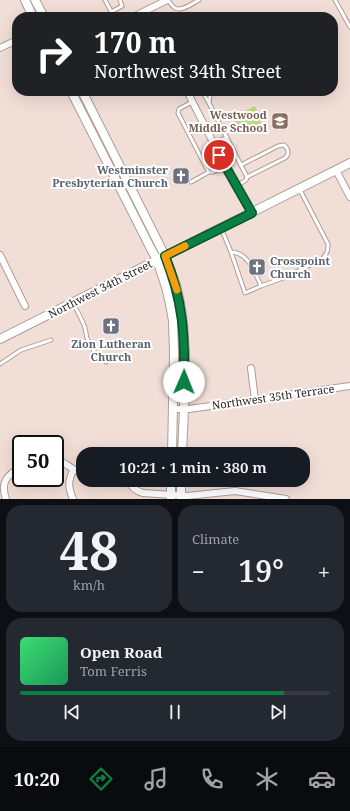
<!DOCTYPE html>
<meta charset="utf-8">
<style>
body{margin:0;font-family:"Noto Serif",serif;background:#242831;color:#f1f3f6;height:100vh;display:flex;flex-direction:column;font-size:15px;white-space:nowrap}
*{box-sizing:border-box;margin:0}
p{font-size:13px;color:#9ea1a6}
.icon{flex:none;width:22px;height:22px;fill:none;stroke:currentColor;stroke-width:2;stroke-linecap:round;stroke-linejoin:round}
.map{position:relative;height:499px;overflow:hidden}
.side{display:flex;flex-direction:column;gap:6px;padding:6px;background:#0d0f14;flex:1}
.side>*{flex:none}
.hud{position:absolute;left:12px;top:12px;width:326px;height:84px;border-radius:16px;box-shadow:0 4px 16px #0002;background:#202124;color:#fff;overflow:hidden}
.speed{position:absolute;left:12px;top:435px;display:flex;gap:8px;font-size:20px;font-weight:700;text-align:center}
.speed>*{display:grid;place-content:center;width:52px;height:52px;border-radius:50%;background:#171b24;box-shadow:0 4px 16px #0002;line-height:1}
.speed .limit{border:2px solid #111;border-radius:6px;background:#fff;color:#111}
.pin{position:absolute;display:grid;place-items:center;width:34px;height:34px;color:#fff;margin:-17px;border:2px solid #fff;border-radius:50%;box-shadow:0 1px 4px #0007}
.me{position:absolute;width:44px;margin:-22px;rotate:1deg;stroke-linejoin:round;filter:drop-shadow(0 0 3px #0008)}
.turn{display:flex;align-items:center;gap:14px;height:84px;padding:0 16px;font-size:18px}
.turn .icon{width:52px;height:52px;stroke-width:2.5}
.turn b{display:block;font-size:28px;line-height:34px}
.big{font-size:30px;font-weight:600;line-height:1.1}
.side .card{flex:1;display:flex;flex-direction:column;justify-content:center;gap:6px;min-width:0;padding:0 14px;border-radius:16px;background:#242831}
.side .dial{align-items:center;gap:0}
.dial b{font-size:52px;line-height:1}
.song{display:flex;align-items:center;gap:12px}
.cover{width:48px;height:48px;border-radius:6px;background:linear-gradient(135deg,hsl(140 70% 55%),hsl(150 70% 35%))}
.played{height:4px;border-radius:2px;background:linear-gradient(90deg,#0b8043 85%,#363941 85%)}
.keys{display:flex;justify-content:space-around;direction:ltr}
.heat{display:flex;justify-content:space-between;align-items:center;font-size:22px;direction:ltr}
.side .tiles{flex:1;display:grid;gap:6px;grid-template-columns:1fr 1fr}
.card:last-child{grid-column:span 2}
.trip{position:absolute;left:76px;top:447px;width:234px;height:40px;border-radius:16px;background:#171b24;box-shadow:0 4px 16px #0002;font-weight:600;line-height:40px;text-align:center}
.dock{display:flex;height:64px;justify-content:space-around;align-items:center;background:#090b0e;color:#9ea1a6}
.dock .icon{width:28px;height:28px}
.dock .on{color:#0b8043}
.dock b{font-size:18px;color:#f1f3f6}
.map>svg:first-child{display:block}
.green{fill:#bed885}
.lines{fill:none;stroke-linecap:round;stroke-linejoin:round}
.service-casing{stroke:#ae9d96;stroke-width:5}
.minor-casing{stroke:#ae9d96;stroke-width:8}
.secondary-casing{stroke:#ae9d96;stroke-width:10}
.service{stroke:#fff;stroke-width:3}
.minor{stroke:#fff;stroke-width:6}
.secondary{stroke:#fff;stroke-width:8}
.route-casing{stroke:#07532c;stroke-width:10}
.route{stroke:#0b8043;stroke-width:7}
.slow{stroke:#f59e0b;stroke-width:7}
.labels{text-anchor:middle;stroke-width:4;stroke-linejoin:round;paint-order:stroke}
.education-label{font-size:11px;font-weight:bold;fill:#785e54;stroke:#fff;text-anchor:end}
.worship-label{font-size:11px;font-weight:bold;fill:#5b616d;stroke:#fff;text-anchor:end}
.street-label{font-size:11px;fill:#2a2321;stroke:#fff}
</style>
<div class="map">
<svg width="350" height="499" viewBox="0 0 350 499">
<rect width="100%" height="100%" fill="#f1ded7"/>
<path class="green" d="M 255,106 L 262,123 L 241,134 L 232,117 Z"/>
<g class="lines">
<defs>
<path id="service" d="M 105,0 L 112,13 L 111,17
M 168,0 C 170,3 172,6 175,8 C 181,12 193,3 199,0
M 335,0 L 350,27
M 111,12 L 122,6 L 120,0
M 202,91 L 209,103
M 208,91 L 210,96 L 209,103 L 247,177 L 246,180 L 237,186
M 192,102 L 179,109 L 178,113 L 208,171 L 209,172 L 213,172 L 225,166
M 214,144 L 227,137
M 241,165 L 278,146 L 284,145 C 288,148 290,154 285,158 L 247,177
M 191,182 L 209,172
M 221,228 L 231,252 L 245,293 L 261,286 C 255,273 248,252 231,252
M 261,286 L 286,277 L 322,259 C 327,254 328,251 328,244 L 300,190
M 73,303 C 77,311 82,319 85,328 C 86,331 86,335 87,338 C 90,348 97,356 106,362
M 0,364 L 21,350 L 51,340"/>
<path id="minor" d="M 133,17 L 167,0
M 0,48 L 17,40
M 187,91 L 225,166 L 252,213
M 336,170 L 350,197
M 0,255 L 25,306
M 251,368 L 255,400
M 173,409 L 189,409 L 350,386
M 55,458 C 65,463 73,470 83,474
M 128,480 C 131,487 135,491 143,493 L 187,496 L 235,491 L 286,499
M 6,499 C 0,482 7,475 21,467
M 73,499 C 68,487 68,482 73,470"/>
<path id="secondary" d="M 25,0 L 33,17
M 35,0 L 44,17
M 71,91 L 150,247 L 157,260 L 166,287 L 170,304 L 173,321 L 174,354 L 172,454
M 82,91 L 165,256 L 176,285 L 180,303 L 183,323 L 185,354 L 184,410 L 182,454
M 0,339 L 350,163
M 171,499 L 171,480
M 181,499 L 181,480"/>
</defs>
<use href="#service" class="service-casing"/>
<use href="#minor" class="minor-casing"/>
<use href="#secondary" class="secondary-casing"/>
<use href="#service" class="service"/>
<use href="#minor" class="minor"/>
<use href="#secondary" class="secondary"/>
</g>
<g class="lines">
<defs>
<path id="route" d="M 184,382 C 185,335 183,300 165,256 L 252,213 L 219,155"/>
</defs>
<use href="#route" class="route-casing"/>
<use href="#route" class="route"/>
<path class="slow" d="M 177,290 L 165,256 L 185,246"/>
</g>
<defs>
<symbol id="school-square" viewBox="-11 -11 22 22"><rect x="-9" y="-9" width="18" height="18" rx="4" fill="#8d6e63" stroke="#fff"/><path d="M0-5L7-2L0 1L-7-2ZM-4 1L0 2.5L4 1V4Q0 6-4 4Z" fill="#fff"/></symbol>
<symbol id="church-square" viewBox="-11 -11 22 22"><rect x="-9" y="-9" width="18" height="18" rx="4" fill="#6b7280" stroke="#fff"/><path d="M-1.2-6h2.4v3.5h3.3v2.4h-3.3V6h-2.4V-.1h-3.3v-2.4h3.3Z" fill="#fff"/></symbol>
</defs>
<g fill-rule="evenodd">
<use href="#school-square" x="270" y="111" width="20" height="20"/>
<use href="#church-square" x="171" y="166" width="20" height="20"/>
<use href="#church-square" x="247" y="257" width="20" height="20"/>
<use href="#church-square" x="101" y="316" width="20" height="20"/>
</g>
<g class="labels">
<g class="education-label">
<text x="267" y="119">Westwood<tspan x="267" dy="13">Middle School</tspan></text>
</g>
<g class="worship-label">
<text x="168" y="174">Westminster<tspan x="168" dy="13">Presbyterian Church</tspan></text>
<text x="270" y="265" text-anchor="start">Crosspoint<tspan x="270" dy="13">Church</tspan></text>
<text x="111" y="348" text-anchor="middle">Zion Lutheran<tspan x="111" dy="13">Church</tspan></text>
</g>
<g class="street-label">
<text transform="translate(100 289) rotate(-27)" y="4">Northwest 34th Street</text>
<text transform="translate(273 397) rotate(-8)" y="4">Northwest 35th Terrace</text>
</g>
</g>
</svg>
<div class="speed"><div class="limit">50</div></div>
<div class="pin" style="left:219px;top:155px;background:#d93025"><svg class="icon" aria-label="arrive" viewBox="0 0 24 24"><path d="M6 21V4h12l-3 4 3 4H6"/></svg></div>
<svg class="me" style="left:184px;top:382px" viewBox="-20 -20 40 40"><circle r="19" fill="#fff"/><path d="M0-13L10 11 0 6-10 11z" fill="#0b8043"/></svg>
<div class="trip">10:21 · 1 min · 380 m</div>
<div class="hud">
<div class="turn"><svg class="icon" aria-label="right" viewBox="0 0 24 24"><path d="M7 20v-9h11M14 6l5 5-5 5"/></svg><div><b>170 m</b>Northwest 34th Street</div></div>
</div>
</div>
<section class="side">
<div class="tiles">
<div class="card dial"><b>48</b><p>km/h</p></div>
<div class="card"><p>Climate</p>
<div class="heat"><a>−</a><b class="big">19°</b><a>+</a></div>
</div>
<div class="card">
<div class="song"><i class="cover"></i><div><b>Open Road</b><p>Tom Ferris</p></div></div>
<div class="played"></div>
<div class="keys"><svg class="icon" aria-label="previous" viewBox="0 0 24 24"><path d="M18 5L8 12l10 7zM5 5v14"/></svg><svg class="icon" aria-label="pause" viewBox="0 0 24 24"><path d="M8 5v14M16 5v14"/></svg><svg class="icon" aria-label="next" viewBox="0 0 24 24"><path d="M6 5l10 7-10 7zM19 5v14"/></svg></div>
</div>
</div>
</section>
<nav class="dock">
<b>10:20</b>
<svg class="icon on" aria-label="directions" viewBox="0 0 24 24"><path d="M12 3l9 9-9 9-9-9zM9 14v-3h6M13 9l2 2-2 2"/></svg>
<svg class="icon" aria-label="music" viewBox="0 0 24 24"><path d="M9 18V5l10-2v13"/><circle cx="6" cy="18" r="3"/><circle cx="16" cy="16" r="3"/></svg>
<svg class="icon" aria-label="phone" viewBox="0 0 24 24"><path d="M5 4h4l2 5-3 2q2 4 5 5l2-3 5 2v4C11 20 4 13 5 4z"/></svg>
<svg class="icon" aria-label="climate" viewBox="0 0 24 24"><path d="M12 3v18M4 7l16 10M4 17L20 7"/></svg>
<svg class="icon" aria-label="car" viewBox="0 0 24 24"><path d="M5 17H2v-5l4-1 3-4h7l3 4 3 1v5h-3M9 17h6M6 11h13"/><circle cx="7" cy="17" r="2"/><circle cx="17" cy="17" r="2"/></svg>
</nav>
